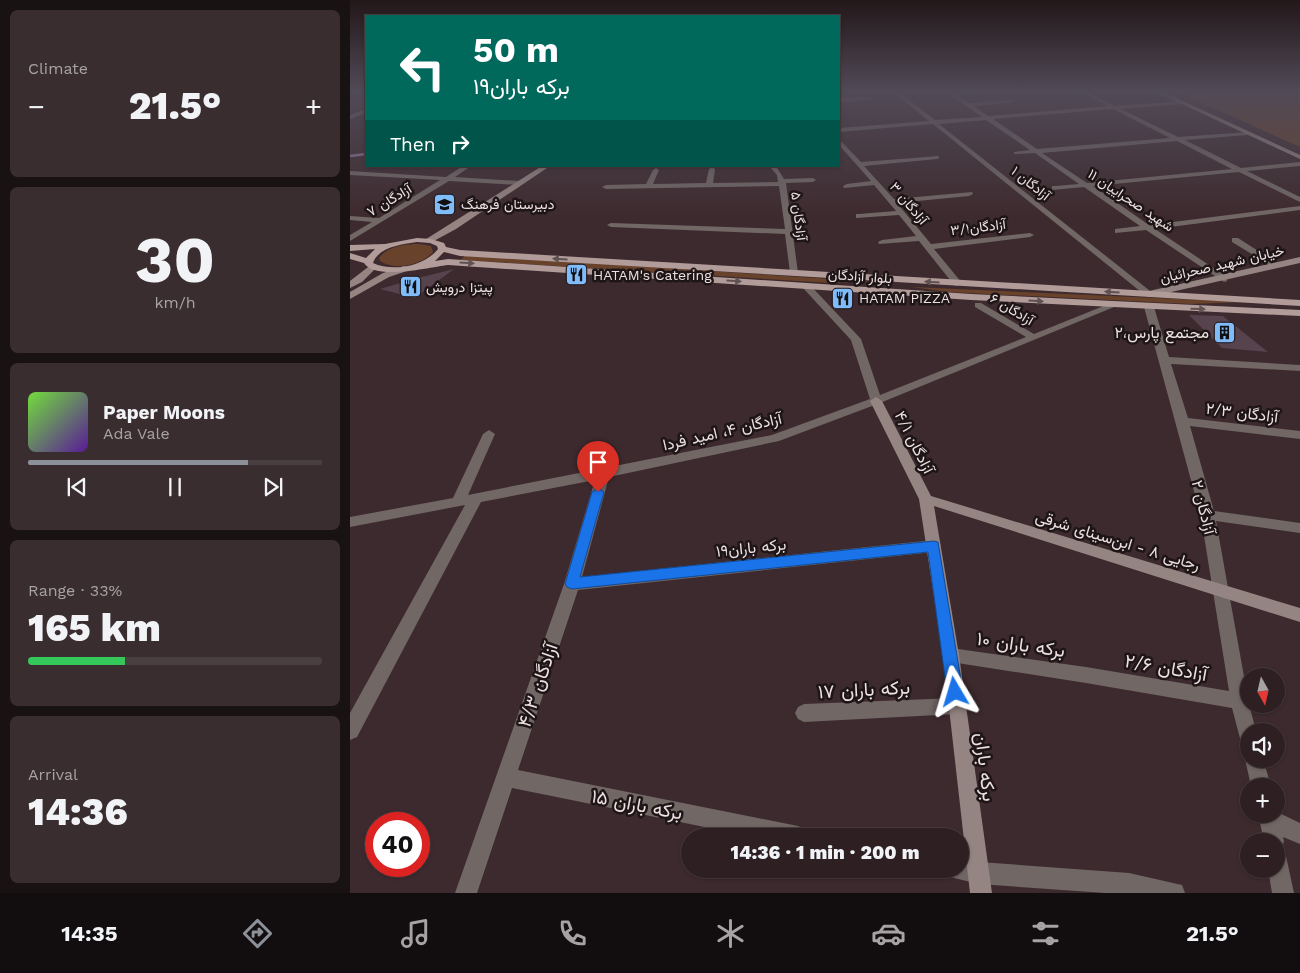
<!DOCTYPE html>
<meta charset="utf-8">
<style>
body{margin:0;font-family:"Work Sans",Vazirmatn,sans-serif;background:#3a2d2f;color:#f1f3f6;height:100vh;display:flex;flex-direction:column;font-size:19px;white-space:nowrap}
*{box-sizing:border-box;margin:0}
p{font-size:16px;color:#a7a3a5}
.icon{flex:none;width:28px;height:28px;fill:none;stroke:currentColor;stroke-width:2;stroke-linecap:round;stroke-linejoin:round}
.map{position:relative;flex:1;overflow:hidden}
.panel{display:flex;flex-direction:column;gap:10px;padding:10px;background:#191213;width:350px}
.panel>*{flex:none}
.top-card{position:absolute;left:15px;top:15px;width:475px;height:152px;border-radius:0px;box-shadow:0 1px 4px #0004,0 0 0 1px #493e40;background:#00695c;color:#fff;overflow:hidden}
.needle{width:32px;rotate:172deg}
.controls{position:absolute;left:890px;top:668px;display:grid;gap:10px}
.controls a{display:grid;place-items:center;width:45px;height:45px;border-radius:50%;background:#2e2022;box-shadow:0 1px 4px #0004,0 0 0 1px #493e40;font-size:25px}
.speed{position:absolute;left:15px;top:812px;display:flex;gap:10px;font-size:25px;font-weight:700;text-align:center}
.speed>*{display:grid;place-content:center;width:65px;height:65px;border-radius:50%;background:#2e2022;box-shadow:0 1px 4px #0004,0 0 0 1px #493e40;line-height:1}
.speed .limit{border:8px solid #d22;background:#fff;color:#111}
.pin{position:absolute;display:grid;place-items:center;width:42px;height:42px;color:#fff;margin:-51px -21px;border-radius:50% 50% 50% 0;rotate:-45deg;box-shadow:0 0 5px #0007}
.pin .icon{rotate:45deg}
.me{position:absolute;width:55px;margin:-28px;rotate:353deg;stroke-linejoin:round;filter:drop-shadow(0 0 4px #0008)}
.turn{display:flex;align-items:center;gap:18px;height:105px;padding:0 25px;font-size:22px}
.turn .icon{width:65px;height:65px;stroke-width:2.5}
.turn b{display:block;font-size:35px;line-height:42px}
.then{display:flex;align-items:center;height:48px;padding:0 25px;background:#0003;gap:10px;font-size:19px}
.big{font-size:38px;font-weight:800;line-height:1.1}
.panel .tile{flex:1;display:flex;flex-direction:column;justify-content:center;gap:8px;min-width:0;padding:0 18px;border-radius:8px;background:#3a2d2f}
.panel .dial{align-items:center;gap:0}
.dial b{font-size:65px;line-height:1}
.song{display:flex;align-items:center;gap:15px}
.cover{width:60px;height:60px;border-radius:8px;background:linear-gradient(135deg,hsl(100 70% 55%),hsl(270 70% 35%))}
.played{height:5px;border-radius:2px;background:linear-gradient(90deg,#8c9099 75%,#493e40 75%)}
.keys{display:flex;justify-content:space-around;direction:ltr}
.heat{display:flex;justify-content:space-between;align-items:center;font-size:28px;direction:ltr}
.charge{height:8px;border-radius:4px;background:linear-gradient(90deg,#34c759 33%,#493e40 0)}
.trip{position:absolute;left:331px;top:828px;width:288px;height:50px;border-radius:25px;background:#2e2022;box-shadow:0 1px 4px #0004,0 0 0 1px #493e40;font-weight:800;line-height:50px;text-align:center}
.dock{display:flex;height:80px;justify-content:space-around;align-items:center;background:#120d0e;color:#a7a3a5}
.dock .icon{width:35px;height:35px}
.dock .on{color:#8c9099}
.dock b{font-size:22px;color:#f1f3f6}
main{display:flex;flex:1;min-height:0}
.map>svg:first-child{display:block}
.green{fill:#69422b}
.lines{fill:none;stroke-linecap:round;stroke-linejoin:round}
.stream{stroke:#937696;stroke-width:2.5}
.building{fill:#56434e}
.street{fill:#716765;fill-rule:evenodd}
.secondary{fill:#958582;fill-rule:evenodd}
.primary{fill:#b19c99;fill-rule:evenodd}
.oneway{fill:#605252}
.route{fill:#1a73e8;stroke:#114b97}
.labels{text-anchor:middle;stroke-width:5;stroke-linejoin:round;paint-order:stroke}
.far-street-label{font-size:14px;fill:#ede0e2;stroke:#1e1517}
.far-poi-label{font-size:14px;fill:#ede0e2;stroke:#1e1517;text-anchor:start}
.poi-label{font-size:16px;fill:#ede0e2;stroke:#1e1517;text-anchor:end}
.street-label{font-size:16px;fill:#ede0e2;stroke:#1e1517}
.near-street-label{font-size:19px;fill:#ede0e2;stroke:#1e1517}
</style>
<main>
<section class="panel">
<div class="tile"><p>Climate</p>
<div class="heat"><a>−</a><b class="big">21.5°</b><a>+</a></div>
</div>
<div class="tile dial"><b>30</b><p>km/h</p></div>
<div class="tile">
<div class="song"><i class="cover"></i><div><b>Paper Moons</b><p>Ada Vale</p></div></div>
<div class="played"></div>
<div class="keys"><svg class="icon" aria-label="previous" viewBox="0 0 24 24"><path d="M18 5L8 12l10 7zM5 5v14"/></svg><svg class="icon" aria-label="pause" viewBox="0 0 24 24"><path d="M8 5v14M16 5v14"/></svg><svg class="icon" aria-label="next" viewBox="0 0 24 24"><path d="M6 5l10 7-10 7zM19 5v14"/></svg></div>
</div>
<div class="tile"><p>Range · 33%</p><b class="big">165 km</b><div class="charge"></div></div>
<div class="tile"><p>Arrival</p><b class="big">14:36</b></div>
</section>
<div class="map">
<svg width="950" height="893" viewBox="0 0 950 893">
<rect width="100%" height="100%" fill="#3d2a2e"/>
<path class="green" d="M 828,92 L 950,92 L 950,147 Z
M 69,244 L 81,246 L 83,252 C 72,265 44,271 30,261 L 29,258 C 38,246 55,244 69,244 Z
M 116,255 L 527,282 L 481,283 L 110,260 Z
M 562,287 L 895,302 L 841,304 L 598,292 Z"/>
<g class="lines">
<path class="stream" d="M 0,156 L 16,154"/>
</g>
<path class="building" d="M 104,269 L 65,298 L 30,289 L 64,279 Z
M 839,315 L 873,316 L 918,352 L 872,348 Z"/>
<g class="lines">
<path class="street" d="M 543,92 L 549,92 L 585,120 L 632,117 L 596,92 L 625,92 L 607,95 L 619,103 L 662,100 L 665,102 L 624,106 L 638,116 L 758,106 L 730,92 L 737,92 L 765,106 L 834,101 L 832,104 L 771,109 L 828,137 L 899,132 L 897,135 L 835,140 L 891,168 L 950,162 L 950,166 L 897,171 L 950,197 L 950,202 L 889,172 L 743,186 L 799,225 L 950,206 L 950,210 L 805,229 L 877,277 L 877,281 L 874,282 L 796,230 L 765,233 L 765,229 L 790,226 L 734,187 L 702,190 L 702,186 L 705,186 L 729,184 L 685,153 L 664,154 L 664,152 L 680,150 L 636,120 L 589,124 L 804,294 L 799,297 L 796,296 L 583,124 L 489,132 L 489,128 L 579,121 ZM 763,109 L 820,138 L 687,149 L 643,119 ZM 827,141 L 882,169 L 737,183 L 692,153 Z
M 523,97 L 521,100 L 489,102 L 489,98 Z
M 16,109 L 16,113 L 0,119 L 0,115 Z
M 489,139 L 511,162 L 589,156 L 589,158 L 587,159 L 514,166 L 544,199 L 622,192 L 623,194 L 619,196 L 547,203 L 581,244 L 680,233 L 684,235 L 680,237 L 584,249 L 612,283 L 607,286 L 604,285 L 569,241 L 529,244 L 528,242 L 532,240 L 566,236 L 549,215 L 506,218 L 506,214 L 509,214 L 546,211 L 524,185 L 494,188 L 493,186 L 497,184 L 521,181 L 489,145 Z
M 113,166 L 121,166 L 105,177 L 170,181 L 174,183 L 170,185 L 99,181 L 0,241 L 0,235 L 22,222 L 0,220 L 0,216 L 29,218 L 90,180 L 0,175 L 0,171 L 96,177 Z
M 419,166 L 426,166 L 434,179 L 463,178 L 466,180 L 463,182 L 436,183 L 448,273 L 447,275 L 444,276 L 440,273 L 435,234 L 261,227 L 257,225 L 261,223 L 435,229 L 429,186 L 256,189 L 252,187 L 256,185 L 296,184 L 303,170 L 306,168 L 309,170 L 303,184 L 356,183 L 359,169 L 362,167 L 365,169 L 363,183 L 428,182 L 427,175 Z
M 882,238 L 888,238 L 930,265 L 923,267 L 882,242 Z
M 456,283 L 459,284 L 511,339 L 530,395 L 676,337 L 625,307 L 625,303 L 631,303 L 684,334 L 761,303 L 767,303 L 769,305 L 530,403 L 429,441 L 259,477 L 232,577 L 584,540 L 589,542 L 591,546 L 589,550 L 584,552 L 228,590 L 168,770 L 448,826 L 455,829 L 458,836 L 399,836 L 162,788 L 127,893 L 105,893 L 214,584 L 245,480 L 131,502 L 7,737 L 0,740 L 0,713 L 115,505 L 0,527 L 0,517 L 103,498 L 133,434 L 139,430 L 145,434 L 118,495 L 422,435 L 520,399 L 501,340 L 453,288 L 453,284 Z
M 799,304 L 804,307 L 819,357 L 950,365 L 950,371 L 821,364 L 838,418 L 950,431 L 950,439 L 840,426 L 864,511 L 950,523 L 950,533 L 866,521 L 899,704 L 906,731 L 899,731 L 899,749 L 892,746 L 882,708 L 736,683 L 601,662 L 595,660 L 593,655 L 595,650 L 601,648 L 736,667 L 879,691 L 851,517 L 794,307 Z
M 607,698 L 613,700 L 616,706 L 613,712 L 607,714 L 454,722 L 448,719 L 445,713 L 448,707 L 454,704 Z
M 897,752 L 899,752 L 899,759 L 913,759 L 921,786 L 901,786 L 895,759 Z
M 926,810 L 927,812 L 950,823 L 950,844 L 933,837 L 934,841 L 932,848 L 936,856 L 944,893 L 922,893 L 918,869 L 926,869 L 926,841 L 914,841 L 908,814 L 926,814 Z
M 610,859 L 629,862 L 779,873 L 832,885 L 835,893 L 755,893 L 629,884 L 600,877 L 597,869 L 610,869 Z"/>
<path class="secondary" d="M 806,92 L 813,92 L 950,155 L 950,159 Z
M 192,166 L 200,166 L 106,229 L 80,243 L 73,241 Z
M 950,257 L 950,263 L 799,297 L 794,294 L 799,291 Z
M 22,264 L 26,267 L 25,269 L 12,282 L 0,288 L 0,281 Z
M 54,266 L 57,267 L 57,271 L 39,277 L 0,299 L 0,292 L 33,273 Z
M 526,397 L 532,401 L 581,496 L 950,608 L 950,622 L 584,506 L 609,655 L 642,893 L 620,893 L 593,655 L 569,499 L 520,401 Z"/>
<path class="primary" d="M 67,238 L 81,239 L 94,243 L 96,247 L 110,250 L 950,300 L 950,306 L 110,256 L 94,252 L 85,261 L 98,259 L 621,294 L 950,310 L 950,316 L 621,300 L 98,265 C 80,267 25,281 14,263 L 0,259 L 0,253 L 16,258 L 25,249 L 0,251 L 0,245 L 35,244 ZM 67,242 L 80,243 L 87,246 L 88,249 C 74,267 42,272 23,263 C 28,247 53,244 67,242 Z"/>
</g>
<defs><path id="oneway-solid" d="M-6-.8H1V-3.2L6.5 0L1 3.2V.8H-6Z" transform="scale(1.25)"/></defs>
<g class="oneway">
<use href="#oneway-solid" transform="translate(210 259) rotate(-177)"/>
<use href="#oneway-solid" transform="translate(117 263) rotate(4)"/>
<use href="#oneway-solid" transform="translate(384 281) rotate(4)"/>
<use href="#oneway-solid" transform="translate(582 282) rotate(-177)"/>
<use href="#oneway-solid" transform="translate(762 292) rotate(-177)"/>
<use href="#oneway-solid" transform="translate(686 301) rotate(3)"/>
<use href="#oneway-solid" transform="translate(848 309) rotate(2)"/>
</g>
<linearGradient id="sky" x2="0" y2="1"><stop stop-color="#221719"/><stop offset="0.42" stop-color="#514a57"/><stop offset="1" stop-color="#514a57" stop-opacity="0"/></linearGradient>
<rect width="950" height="217" fill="url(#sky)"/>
<path class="route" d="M 248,488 L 254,492 L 230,577 L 584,541 L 588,542 L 613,692 L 611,697 L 605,699 L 599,697 L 597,692 L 578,552 L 222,589 L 217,587 L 215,584 L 242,492 Z"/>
<defs>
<symbol id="school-square" viewBox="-11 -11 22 22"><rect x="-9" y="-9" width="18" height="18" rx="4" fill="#81bcfa" stroke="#1e1517"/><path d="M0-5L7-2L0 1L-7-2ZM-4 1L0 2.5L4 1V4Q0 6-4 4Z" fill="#111"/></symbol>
<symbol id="restaurant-square" viewBox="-11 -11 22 22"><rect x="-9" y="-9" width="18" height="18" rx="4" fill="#81bcfa" stroke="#1e1517"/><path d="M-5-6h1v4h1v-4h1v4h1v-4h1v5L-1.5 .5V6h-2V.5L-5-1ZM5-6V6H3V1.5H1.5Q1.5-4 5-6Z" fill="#111"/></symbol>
<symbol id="building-square" viewBox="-11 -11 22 22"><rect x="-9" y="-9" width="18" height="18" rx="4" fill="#81bcfa" stroke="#1e1517"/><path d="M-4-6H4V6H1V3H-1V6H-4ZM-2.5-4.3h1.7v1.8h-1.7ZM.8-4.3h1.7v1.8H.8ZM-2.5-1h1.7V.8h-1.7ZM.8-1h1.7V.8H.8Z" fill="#111"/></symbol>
</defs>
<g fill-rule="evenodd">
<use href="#school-square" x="82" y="192" width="25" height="25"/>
<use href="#restaurant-square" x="214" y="262" width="25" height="25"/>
<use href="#restaurant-square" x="48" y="274" width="25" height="25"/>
<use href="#restaurant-square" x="480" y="286" width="25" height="25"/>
<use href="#building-square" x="862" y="320" width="25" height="25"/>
</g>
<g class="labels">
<g class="far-street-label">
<text transform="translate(681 183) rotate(39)" y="5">آزادگان ۱</text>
<text transform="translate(39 200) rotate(-31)" y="5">آزادگان ۷</text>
<text transform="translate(781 200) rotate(34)" y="5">شهید صحراییان ۱۱</text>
<text transform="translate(559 203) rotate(50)" y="5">آزادگان ۳</text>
<text transform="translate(449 216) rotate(83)" y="5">آزادگان ۵</text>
<text transform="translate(628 227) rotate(-7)" y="5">آزادگان۳/۱</text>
<text transform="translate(872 264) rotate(-13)" y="5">خیابان شهید صحرائیان</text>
<text transform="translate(510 276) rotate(4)" y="5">بلوار آزادگان</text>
<text transform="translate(662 309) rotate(31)" y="5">آزادگان ۶</text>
</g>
<g class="far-poi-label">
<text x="111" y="209">دبیرستان فرهنگ</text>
<text x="243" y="280">HATAM's Catering</text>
<text x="76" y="292">پیتزا درویش</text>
<text x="509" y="303">HATAM PIZZA</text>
</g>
<g class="poi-label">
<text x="859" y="338">۲،مجتمع پارس</text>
</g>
<g class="street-label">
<text transform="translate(892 412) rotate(7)" y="6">آزادگان ۲/۳</text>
<text transform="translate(372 431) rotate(-13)" y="6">آزادگان ۴، امید فردا</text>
<text transform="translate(565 442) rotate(63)" y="6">آزادگان ۴/۱</text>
<text transform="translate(854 507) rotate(76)" y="6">آزادگان ۲</text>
<text transform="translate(768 540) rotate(17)" y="6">رجایی ۸ - ابن‌سینای شرقی</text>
<text transform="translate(401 547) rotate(-6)" y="6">برکه باران۱۹</text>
</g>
<g class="near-street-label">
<text transform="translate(671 644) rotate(8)" y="7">برکه باران ۱۰</text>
<text transform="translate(816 667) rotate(10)" y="7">آزادگان ۲/۶</text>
<text transform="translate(187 685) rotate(-71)" y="7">آزادگان ۴/۳</text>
<text transform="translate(514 689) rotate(-3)" y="7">برکه باران ۱۷</text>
<text transform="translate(636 767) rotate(83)" y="7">برکه باران</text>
<text transform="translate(287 804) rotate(11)" y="7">برکه باران ۱۵</text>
</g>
</g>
</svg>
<div class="controls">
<a><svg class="needle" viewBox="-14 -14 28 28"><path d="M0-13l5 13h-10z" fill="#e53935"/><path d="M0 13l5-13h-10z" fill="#a7a3a5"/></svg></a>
<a><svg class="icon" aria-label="sound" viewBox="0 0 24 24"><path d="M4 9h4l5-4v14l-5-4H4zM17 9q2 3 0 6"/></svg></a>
<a>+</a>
<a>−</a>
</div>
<div class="speed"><div class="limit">40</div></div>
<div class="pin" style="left:248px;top:492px;background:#d93025"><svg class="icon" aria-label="arrive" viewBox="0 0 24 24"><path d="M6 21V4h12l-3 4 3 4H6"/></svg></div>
<svg class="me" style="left:605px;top:692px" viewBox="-20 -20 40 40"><path d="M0-17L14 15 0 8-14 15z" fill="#1a73e8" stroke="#fff" stroke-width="4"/></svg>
<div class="trip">14:36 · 1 min · 200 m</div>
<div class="top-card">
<div class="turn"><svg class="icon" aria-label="left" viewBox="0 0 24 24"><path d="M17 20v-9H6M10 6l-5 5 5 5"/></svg><div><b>50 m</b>برکه باران۱۹</div></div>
<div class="then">Then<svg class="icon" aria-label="right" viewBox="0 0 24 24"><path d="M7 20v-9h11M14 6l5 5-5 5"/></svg></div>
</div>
</div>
</main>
<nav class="dock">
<b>14:35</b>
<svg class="icon on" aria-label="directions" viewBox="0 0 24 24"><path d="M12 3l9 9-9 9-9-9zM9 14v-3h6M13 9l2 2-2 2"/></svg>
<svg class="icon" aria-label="music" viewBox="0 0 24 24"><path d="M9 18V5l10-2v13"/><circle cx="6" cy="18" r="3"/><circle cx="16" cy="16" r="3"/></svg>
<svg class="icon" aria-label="phone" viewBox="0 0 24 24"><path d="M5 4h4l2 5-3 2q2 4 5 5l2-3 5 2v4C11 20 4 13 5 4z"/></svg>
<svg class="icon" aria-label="climate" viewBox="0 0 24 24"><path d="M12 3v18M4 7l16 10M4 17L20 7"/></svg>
<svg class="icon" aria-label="car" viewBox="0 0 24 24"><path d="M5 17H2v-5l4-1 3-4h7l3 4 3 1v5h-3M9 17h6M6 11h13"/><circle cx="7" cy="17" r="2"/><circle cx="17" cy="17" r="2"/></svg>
<svg class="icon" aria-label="filters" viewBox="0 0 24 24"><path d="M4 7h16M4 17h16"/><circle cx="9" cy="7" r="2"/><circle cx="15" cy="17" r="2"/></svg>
<b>21.5°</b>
</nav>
